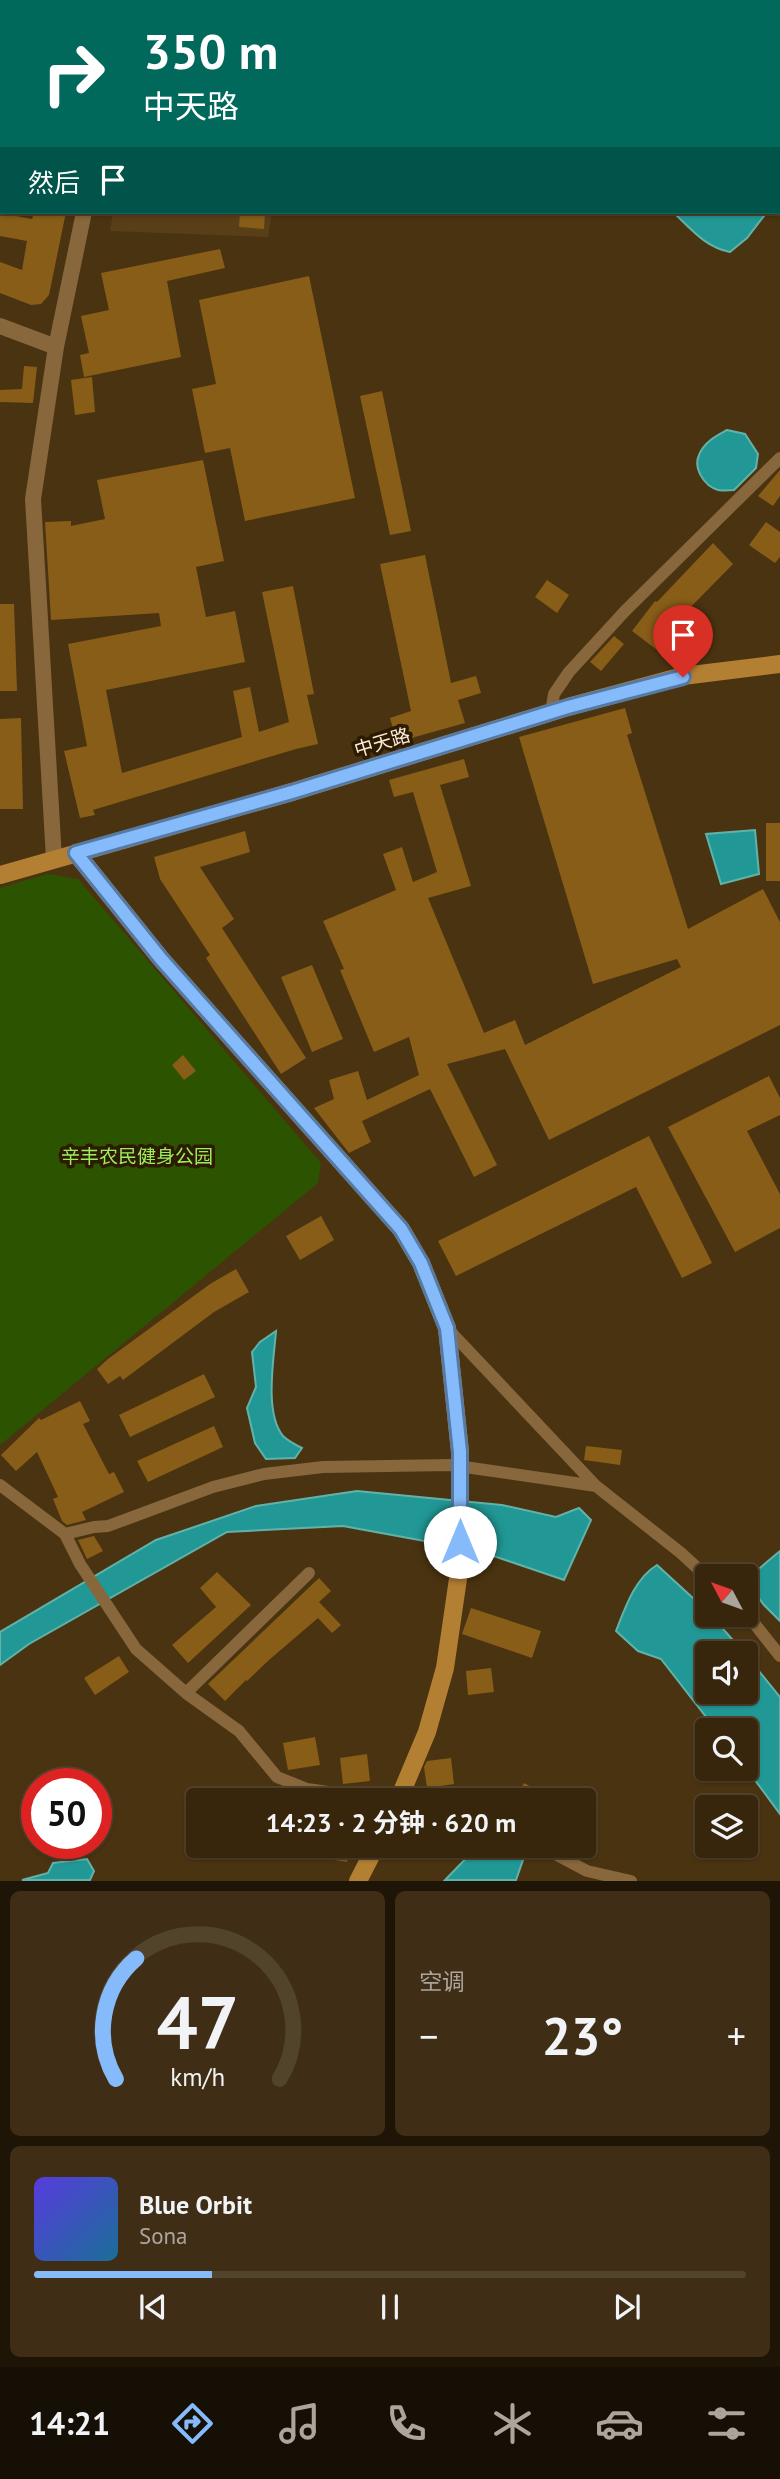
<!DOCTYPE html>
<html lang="zh">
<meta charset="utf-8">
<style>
body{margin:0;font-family:"PT Sans","Noto Sans SC",sans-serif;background:#3f2e15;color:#f1f3f6;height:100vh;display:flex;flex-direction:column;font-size:26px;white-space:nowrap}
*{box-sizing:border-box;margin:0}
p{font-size:23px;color:#aba59d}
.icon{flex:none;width:38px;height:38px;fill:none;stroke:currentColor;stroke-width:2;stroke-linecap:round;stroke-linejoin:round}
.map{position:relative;height:1881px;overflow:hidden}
.side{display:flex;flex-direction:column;gap:10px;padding:10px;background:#1f1507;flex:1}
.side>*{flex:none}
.banner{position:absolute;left:0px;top:0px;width:780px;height:214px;box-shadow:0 2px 5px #0004,0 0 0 2px #52432d;background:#00695c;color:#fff;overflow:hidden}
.needle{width:46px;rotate:311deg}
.controls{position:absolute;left:695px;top:1564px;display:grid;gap:14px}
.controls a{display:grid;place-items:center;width:63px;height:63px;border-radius:7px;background:#38260c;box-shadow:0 2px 5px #0004,0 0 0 2px #52432d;font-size:35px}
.speed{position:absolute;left:21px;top:1768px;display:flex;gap:14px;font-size:35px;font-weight:700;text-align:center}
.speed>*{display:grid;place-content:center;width:91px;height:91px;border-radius:50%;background:#38260c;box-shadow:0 2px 5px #0004,0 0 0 2px #52432d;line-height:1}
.speed .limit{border:10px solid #d22;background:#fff;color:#111}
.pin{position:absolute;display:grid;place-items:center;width:60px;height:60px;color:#fff;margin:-72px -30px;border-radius:50% 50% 50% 0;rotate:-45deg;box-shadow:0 0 7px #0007}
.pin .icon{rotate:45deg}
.me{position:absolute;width:77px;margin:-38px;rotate:0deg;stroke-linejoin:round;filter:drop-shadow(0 0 5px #0008)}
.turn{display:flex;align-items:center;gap:24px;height:147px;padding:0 28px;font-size:32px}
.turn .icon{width:91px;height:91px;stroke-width:2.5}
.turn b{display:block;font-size:49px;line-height:60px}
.then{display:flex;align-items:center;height:66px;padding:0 28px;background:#0003;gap:14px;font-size:26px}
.big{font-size:52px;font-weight:700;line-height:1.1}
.side .widget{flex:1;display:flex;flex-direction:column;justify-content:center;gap:10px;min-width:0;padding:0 24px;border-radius:10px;background:#3f2e15}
.side .dial{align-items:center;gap:0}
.dial svg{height:182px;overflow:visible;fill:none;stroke:#52432d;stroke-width:7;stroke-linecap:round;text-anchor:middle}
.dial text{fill:#f1f3f6;stroke:none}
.song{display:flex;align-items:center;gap:21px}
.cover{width:84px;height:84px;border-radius:10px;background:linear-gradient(135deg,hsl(250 70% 55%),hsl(200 70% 35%))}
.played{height:7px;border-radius:4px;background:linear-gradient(90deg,#86bbfb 25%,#52432d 25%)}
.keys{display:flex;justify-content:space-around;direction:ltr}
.heat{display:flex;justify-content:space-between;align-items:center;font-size:38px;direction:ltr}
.side .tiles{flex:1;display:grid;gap:10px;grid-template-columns:1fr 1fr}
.widget:last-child{grid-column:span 2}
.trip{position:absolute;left:186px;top:1788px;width:410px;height:70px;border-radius:7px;background:#38260c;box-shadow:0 2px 5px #0004,0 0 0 2px #52432d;font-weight:700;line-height:70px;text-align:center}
.tab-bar{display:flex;height:112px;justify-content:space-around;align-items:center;background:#160f05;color:#aba59d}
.tab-bar .icon{width:49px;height:49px}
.tab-bar .current{color:#86bbfb}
.tab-bar b{font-size:32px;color:#f1f3f6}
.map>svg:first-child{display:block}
.built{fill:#593f18}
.green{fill:#2c5400}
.water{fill:#219896;stroke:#63b2aa;stroke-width:2}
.building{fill:#885d18}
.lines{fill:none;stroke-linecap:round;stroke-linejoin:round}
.minor{stroke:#87673b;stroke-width:12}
.tertiary{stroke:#87673b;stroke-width:16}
.secondary{stroke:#b37f33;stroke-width:18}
.secondary-bridge{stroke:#b37f33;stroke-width:18}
.route-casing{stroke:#577aa3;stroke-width:18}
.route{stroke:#86bbfb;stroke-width:12}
.labels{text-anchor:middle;stroke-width:7;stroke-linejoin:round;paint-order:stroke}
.street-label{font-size:19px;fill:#fcedda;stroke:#2d1b01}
.park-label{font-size:19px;fill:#9dee5e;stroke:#2d1b01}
</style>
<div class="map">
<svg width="780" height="1881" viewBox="0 0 780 1881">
<rect width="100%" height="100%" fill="#4a3310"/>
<path class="built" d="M 153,0 L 305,0 L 152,2 Z
M 113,212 L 272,212 L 268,237 L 110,231 Z"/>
<path class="green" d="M 47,874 L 78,879 L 321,1163 L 318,1183 L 0,1445 L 0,888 Z"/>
<path class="water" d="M 673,212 L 767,212 L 747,238 L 730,252 C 705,247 691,229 673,212 Z
M 727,430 L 745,434 L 758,454 L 756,468 L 734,490 C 729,490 722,491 718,490 C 704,486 693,468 699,455 C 704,442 716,436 727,430 Z
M 755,830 L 759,874 L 721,884 L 706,834 Z
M 276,1331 C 274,1358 264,1413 283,1436 C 288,1441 296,1445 302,1448 L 295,1458 L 266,1459 L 255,1443 L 247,1408 L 256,1387 L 252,1352 L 260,1342 Z
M 357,1491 L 502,1505 L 556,1517 L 579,1508 L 591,1520 L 564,1580 L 479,1551 L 343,1526 L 227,1532 L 29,1644 L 0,1665 L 0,1632 L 156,1540 L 256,1506 Z
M 780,1551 L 780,1621 L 764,1605 L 749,1585 L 755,1572 Z
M 657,1565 L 707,1611 L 707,1615 L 711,1615 L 745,1654 L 707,1654 L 707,1692 L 746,1692 L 746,1655 L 780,1697 L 780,1814 L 746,1768 L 746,1731 L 717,1731 L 661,1659 L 638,1651 L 616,1631 C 625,1608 635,1578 657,1565 Z
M 478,1846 L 519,1846 L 524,1857 L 516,1880 L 445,1880 Z
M 87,1859 L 94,1871 L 90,1880 L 22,1880 L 48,1873 L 53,1863 Z"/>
<path class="building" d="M 34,212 L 66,212 L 49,295 L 41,304 L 31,305 L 0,293 L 0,262 L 22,270 L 27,241 L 0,236 L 0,213 L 32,219 Z
M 240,212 L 265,212 L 264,229 L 239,227 Z
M 220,249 L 225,268 L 167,281 L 181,357 L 84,377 L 80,355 L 89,353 L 81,316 L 109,310 L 101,273 Z
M 309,276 L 355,498 L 245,521 L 230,448 L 205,453 L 192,389 L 216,384 L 199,300 Z
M 24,366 L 37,367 L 33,403 L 0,402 L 0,390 L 22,389 Z
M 92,377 L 95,412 L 75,415 L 71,380 Z
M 382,391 L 411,531 L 390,535 L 360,396 Z
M 203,460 L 224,561 L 196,567 L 206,617 L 235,611 L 245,662 L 106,690 L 122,773 L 242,737 L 233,691 L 250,687 L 259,732 L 289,722 L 262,592 L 293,586 L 314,694 L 307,695 L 318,744 L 296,749 L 93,810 L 95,815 L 80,818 L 64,751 L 87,746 L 68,644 L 161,626 L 159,613 L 51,620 L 45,522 L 71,521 L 71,526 L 105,519 L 97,480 Z
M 780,470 L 780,496 L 773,506 L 758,496 Z
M 766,522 L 780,532 L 780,557 L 775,563 L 749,545 Z
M 713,543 L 733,564 L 679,619 L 692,628 L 669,659 L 632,631 L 655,601 L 657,602 Z
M 425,555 L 451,683 L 476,676 L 481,693 L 458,700 L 465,723 L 397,742 L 390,718 L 411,711 L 380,564 Z
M 547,580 L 569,595 L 557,613 L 535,597 Z
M 0,604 L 14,604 L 17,691 L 0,691 Z
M 614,636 L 624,644 L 601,671 L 590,662 Z
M 625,708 L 632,733 L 627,735 L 688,929 L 763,889 L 780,922 L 780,1025 L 549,1140 L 505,1049 L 447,1064 L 497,1165 L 474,1177 L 430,1089 L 362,1121 L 371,1142 L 349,1153 L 314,1108 L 334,1099 L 329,1080 L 358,1071 L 367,1100 L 419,1075 L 409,1037 L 374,1052 L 340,970 L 344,969 L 323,921 L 396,890 L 383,854 L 402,847 L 413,882 L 437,872 L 413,792 L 394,797 L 389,780 L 464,759 L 469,777 L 440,785 L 471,886 L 428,898 L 484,1033 L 515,1020 L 525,1045 L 681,967 L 677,959 L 593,984 L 519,737 Z
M 21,718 L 23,809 L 0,809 L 0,719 Z
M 766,823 L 780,823 L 780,881 L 766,881 Z
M 245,831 L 250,852 L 200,867 L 234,919 L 222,928 L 306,1058 L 281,1074 L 206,958 L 210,955 L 160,879 L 154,857 Z
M 312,965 L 343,1039 L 312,1052 L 281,977 Z
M 183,1055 L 196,1071 L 184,1080 L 172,1065 Z
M 769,1076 L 780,1098 L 780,1115 L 747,1131 L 780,1194 L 780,1228 L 735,1252 L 668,1127 Z
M 649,1136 L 712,1263 L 682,1278 L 636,1187 L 456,1276 L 438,1241 Z
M 321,1216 L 334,1240 L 300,1260 L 286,1236 Z
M 236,1269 L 249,1292 L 214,1312 L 123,1380 L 120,1376 L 108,1384 L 97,1369 L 108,1359 L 210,1284 Z
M 204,1374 L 215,1397 L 130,1437 L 119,1415 Z
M 80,1401 L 90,1421 L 83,1424 L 109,1474 L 114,1472 L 124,1492 L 82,1512 L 86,1520 L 67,1525 L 62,1521 L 53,1499 L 58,1497 L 37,1452 L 16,1471 L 1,1455 L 39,1418 L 41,1420 Z
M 214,1426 L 223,1447 L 148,1482 L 137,1461 Z
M 586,1446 L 622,1450 L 620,1465 L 584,1460 Z
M 94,1536 L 103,1551 L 87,1559 L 78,1540 Z
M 217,1572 L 251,1605 L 188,1663 L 172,1645 L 216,1607 L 200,1588 Z
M 319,1578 L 331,1591 L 319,1602 L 341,1625 L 332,1633 L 318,1618 L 269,1660 L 247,1681 L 246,1680 L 225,1701 L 208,1684 Z
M 471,1608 L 541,1631 L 532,1658 L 462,1634 Z
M 119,1656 L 129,1672 L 95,1695 L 84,1678 Z
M 491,1668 L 494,1692 L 468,1695 L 466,1671 Z
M 315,1737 L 320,1765 L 288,1770 L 283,1743 Z
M 367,1754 L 370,1781 L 343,1784 L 340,1758 Z
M 451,1758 L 454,1784 L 427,1788 L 424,1767 L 427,1761 Z
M 524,1783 L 558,1801 L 515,1801 Z
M 293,1846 L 338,1846 L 350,1848 L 347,1862 L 292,1853 Z"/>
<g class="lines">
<path class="minor" d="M 551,712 L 554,694 L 569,672 L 625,611 L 780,458
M 447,1328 L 596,1486 L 681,1553 L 707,1577
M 0,1485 L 65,1534 L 80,1564 L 136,1649 L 186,1693 L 239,1731 L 277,1777 L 307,1789 L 349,1795 L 402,1792 L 436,1801
M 65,1534 L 94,1527 L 108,1526 L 213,1487 L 264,1474 L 323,1467 L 451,1465 L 596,1486
M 746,1613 L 780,1656
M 186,1693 L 309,1573
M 540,1846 L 587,1871 L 631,1881"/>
<path class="tertiary" d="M 129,2 L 129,0
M 0,326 L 56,347
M 54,859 L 33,499 L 56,347 L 84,212"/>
<path class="secondary" d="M 76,853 L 161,959 L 401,1229 L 421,1263 L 447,1328 L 460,1452
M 0,875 L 292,792 L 568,707 L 683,676 L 780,664
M 398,1801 L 427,1732 L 445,1668 L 460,1565
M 358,1881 L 376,1846"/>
<path class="secondary-bridge" d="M 460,1565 L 460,1452"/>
</g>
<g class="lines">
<defs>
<path id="route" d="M 460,1542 L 460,1452 L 447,1328 L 421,1263 L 401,1229 L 161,959 L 76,853 L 292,792 L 568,707 L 683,677"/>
</defs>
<use href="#route" class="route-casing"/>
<use href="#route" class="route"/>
</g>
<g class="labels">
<g class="street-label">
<text transform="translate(382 742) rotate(-17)" y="7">中天路</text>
</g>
<g class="park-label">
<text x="137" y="1163">辛丰农民健身公园</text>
</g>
</g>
</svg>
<div class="controls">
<a><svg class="needle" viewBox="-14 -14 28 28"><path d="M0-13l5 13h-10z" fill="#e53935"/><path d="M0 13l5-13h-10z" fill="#aba59d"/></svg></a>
<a><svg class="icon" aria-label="sound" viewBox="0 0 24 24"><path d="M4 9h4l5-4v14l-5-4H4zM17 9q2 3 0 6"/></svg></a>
<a><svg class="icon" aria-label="search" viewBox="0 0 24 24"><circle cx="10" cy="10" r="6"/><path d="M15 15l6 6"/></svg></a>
<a><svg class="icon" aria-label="layers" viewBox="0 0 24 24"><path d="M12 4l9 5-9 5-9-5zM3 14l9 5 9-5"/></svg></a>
</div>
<div class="speed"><div class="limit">50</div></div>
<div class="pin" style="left:683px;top:677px;background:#d93025"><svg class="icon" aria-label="arrive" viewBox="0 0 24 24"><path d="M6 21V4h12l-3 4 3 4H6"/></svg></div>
<svg class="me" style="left:460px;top:1542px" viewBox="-20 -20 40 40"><circle r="19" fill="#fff"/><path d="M0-13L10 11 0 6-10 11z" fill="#86bbfb"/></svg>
<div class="trip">14:23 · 2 分钟 · 620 m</div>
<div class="banner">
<div class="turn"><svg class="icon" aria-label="right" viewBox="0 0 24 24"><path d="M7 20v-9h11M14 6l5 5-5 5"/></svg><div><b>350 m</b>中天路</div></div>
<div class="then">然后<svg class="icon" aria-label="arrive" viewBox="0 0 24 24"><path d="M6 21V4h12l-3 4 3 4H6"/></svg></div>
</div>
</div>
<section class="side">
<div class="tiles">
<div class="widget dial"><svg viewBox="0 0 100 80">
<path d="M14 69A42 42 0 1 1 86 69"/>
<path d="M14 69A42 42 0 0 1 23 16" stroke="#86bbfb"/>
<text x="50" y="56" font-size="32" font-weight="700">47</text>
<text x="50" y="72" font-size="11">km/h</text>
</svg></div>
<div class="widget"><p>空调</p>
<div class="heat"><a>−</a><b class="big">23°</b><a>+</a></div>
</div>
<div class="widget">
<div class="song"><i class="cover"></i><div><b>Blue Orbit</b><p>Sona</p></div></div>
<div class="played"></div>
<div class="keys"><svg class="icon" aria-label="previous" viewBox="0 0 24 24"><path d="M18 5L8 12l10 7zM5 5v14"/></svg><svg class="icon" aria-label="pause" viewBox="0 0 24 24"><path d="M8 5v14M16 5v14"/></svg><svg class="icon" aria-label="next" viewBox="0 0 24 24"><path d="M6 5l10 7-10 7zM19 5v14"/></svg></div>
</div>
</div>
</section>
<nav class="tab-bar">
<b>14:21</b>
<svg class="icon current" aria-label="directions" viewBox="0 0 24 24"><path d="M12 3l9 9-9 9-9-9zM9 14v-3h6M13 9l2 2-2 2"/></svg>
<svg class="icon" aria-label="music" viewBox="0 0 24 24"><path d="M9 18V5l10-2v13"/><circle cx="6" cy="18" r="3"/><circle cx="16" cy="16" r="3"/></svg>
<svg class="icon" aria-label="phone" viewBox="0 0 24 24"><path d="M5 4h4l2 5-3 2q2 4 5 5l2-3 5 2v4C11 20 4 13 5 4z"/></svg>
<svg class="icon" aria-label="climate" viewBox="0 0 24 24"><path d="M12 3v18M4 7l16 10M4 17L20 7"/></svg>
<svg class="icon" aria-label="car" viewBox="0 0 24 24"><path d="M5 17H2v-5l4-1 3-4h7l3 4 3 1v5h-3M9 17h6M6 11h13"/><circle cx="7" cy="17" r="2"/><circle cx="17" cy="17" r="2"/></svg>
<svg class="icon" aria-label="filters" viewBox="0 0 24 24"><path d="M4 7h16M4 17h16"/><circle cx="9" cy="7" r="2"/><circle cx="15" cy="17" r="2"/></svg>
</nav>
